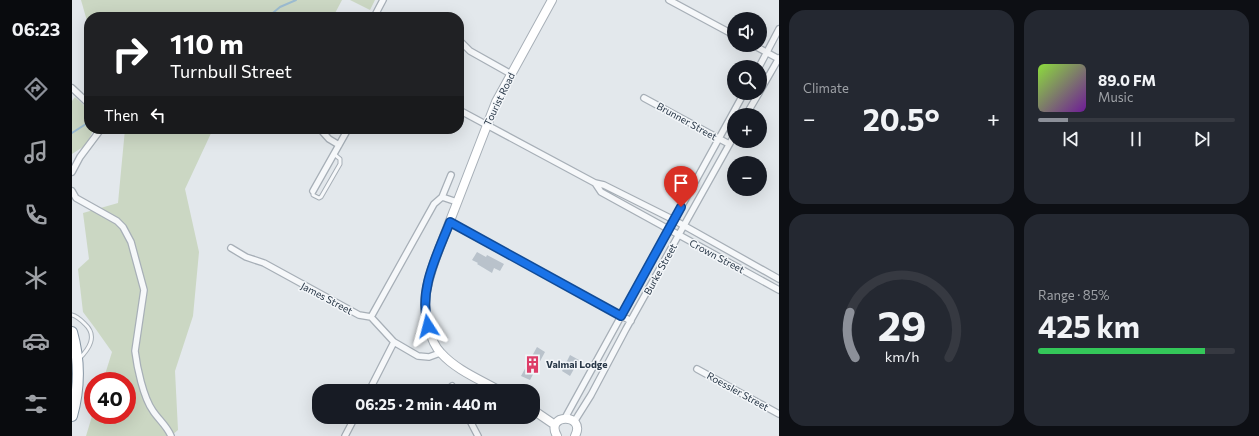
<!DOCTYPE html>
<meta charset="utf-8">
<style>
body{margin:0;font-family:Commissioner,sans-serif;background:#242831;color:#f1f3f6;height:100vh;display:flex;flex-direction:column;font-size:15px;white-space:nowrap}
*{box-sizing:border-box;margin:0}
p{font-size:13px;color:#9ea1a6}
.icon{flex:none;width:22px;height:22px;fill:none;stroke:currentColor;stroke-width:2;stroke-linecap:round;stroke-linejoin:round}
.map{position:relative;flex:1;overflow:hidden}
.sheet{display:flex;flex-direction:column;gap:10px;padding:10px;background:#0d0f14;width:480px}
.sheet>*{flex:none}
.banner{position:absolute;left:12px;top:12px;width:380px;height:122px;border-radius:16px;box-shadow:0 4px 16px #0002;background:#202124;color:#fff;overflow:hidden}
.buttons{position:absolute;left:655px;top:12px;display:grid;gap:8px}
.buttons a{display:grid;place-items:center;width:40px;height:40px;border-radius:50%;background:#171b24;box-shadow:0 4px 16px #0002;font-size:20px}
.speed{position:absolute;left:12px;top:372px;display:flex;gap:8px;font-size:20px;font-weight:700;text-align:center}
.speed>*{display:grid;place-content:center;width:52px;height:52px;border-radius:50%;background:#171b24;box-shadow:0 4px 16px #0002;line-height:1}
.speed .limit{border:6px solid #d22;background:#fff;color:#111}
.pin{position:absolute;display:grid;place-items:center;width:34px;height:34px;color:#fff;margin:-41px -17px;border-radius:50% 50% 50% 0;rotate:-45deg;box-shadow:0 0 4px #0007}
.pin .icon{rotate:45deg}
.me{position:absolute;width:44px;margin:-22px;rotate:351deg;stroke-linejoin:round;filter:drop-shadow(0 0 3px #0008)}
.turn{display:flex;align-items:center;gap:14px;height:84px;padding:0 20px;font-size:18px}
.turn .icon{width:52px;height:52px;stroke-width:2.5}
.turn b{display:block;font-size:28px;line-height:34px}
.then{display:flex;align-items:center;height:38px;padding:0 20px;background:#0003;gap:8px;font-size:15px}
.big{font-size:30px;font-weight:700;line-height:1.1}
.sheet .card{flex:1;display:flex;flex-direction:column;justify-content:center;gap:6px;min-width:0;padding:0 14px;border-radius:16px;background:#242831}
.sheet .dial{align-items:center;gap:0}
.dial svg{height:104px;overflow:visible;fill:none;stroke:#363941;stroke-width:7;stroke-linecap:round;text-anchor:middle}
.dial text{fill:#f1f3f6;stroke:none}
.song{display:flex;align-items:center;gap:12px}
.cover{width:48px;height:48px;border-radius:6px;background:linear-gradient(135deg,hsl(90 70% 55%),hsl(280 70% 35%))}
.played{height:4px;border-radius:2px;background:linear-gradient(90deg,#8c9099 15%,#363941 15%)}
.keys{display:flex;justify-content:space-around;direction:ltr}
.heat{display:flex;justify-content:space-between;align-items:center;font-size:22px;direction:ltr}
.charge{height:6px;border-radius:3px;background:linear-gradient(90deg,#34c759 85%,#363941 0)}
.sheet .tiles{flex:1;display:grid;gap:10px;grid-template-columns:repeat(2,1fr)}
.trip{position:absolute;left:240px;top:384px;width:228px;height:40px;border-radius:16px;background:#171b24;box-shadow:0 4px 16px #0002;font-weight:700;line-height:40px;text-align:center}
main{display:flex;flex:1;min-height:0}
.tab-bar{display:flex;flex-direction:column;width:72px;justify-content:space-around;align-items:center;background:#090b0e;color:#9ea1a6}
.tab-bar .icon{width:28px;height:28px}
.tab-bar .active{color:#8c9099}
.tab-bar b{font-size:18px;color:#f1f3f6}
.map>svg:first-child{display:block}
.green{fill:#cbd7c3}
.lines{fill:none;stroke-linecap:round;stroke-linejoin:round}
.stream{stroke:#9bbbd0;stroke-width:2}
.building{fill:#b9c2cb}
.lane-casing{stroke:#a7afb7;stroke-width:5}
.street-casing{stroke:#a7afb7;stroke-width:8}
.secondary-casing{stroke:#a7afb7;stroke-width:10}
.highway-casing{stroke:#8897a5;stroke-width:12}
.lane{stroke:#f6f8fa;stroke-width:3}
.street{stroke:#f6f8fa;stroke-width:5.5}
.secondary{stroke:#fff;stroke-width:8}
.highway{stroke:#fff;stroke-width:10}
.route-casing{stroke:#114b97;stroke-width:10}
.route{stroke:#1a73e8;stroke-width:7}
.labels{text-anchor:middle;stroke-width:3;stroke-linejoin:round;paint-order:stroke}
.street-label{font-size:10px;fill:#283747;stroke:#f3f6f9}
.poi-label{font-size:10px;font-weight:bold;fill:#283747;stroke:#f3f6f9;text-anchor:start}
</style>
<main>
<nav class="tab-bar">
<b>06:23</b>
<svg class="icon active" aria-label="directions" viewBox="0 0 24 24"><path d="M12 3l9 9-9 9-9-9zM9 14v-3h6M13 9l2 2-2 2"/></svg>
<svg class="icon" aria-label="music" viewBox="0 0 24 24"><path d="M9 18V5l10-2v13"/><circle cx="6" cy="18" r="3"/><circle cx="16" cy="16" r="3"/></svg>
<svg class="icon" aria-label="phone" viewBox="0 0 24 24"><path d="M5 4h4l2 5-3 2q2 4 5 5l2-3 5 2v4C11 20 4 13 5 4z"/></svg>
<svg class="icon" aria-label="climate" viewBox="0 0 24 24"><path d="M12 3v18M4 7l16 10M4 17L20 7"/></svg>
<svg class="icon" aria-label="car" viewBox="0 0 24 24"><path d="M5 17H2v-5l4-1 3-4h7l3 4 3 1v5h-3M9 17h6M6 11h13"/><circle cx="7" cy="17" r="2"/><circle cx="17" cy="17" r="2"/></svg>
<svg class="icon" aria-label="filters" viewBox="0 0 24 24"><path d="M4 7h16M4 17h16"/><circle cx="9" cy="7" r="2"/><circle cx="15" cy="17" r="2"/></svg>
</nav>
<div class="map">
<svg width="707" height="436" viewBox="0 0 707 436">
<rect width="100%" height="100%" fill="#e3e8ec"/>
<path class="green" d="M 9,0 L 270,0 L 261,17 L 17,17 L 17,28 Z
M 278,0 L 303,0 L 298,10 Z
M 3,97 C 18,111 17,109 17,129 L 22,129 L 14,145 L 0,154 L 0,101 Z
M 53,129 L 141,129 L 113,189 L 127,252 L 121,316 L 103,371 L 106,430 L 99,436 L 14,436 L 21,413 L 21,415 L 55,415 L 55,381 L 31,381 L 40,352 L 23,328 L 11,312 L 6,269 L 17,259 L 11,213 L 46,203 Z"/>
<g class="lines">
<path class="stream" d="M 196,17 L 208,7 L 224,0
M 0,133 L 17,122"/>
</g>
<path class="building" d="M 405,252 L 414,257 L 415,255 L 432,264 L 428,271 L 422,268 L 420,273 L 405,264 L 406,263 L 400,260 Z
M 465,347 L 473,352 L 458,380 L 449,376 Z
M 498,355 L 507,360 L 498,376 L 490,371 Z"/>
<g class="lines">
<defs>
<path id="lane" d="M 241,191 L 241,195 L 247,198 L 249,197 L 268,164 L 268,159 L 262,154
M 0,315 C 5,316 9,320 13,324 C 26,336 17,349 7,359"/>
<path id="street" d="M 597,0 L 662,35
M 302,17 L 311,0
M 390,43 L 398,51 L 439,74
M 681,45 L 707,59
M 687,67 L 707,29
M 0,88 L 17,104
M 688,91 L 707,58
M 572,98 L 657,144
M 387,110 L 523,183 L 532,185 L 602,220 L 707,279
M 674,115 L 687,93
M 248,129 L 257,139 L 267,145
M 0,172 L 8,157 L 29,129
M 523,183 L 529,192 L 707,290
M 0,191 L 4,198 L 45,221 L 51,227 L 59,242 L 72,290 L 63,351 C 65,367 71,397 81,411 C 87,420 95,426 99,436
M 241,191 L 276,129
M 370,197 L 379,175
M 377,222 L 559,321
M 159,248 L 174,257 L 192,263 L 287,315 L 299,317 L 322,342 L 346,356 L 357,357 L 368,353
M 299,317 L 362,204 L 370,197 L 385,202
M 625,369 L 707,414
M 380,386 L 383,391
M 297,391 L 322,342
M 396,417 L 406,436
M 493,418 L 672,93
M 502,422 L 519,395 L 554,329 L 662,136
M 273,436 L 283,417"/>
<path id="secondary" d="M 428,391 C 409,380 384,370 369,353 C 363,347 359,337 357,328 C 349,301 355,283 364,257 L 424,102 L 480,0
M 461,410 L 483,425
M 485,436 C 472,413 515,413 503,436"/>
<path id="highway" d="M 0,332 C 8,360 8,387 0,416"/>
</defs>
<use href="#lane" class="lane-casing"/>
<use href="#street" class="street-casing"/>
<use href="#secondary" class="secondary-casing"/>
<use href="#highway" class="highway-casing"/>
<use href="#lane" class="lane"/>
<use href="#street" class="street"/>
<use href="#secondary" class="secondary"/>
<use href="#highway" class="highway"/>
</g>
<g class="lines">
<defs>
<path id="route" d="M 356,326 C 346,290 365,255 378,222 L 549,316 L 609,207"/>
</defs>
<use href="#route" class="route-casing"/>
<use href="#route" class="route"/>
</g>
<defs>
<symbol id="building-bare" viewBox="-9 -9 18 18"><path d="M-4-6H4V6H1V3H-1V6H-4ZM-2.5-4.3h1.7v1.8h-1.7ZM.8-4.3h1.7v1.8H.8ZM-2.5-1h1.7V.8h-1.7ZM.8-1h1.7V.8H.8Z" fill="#dd3c68" stroke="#f3f6f9" stroke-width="2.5" paint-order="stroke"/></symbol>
</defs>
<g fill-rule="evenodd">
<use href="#building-bare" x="448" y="352" width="25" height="25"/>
</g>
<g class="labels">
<g class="street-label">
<text transform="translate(427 99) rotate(-64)" y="4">Tourist Road</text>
<text transform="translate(615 121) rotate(29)" y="4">Brunner Street</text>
<text transform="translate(645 256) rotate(28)" y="4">Crown Street</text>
<text transform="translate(588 269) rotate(-61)" y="4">Burke Street</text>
<text transform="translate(255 298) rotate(28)" y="4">James Street</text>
<text transform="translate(666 391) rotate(29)" y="4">Roessler Street</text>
</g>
<g class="poi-label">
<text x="474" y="368">Valmai Lodge</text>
</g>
</g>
</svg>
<div class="buttons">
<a><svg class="icon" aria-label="sound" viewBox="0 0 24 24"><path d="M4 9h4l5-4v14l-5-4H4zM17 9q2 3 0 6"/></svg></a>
<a><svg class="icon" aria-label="search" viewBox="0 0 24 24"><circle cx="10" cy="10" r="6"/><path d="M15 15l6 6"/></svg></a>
<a>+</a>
<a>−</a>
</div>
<div class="speed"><div class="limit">40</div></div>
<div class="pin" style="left:609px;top:207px;background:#d93025"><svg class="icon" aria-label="arrive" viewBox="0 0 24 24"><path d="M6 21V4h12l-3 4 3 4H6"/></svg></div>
<svg class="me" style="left:356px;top:326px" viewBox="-20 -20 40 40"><path d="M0-17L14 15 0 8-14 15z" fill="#1a73e8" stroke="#fff" stroke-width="4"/></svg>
<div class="trip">06:25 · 2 min · 440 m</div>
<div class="banner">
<div class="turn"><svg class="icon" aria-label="right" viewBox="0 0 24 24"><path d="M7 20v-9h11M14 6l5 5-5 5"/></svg><div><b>110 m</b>Turnbull Street</div></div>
<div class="then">Then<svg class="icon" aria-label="left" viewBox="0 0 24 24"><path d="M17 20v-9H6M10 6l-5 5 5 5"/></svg></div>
</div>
</div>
<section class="sheet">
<div class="tiles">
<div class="card"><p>Climate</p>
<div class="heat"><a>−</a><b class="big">20.5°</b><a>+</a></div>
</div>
<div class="card">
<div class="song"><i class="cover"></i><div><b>89.0 FM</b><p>Music</p></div></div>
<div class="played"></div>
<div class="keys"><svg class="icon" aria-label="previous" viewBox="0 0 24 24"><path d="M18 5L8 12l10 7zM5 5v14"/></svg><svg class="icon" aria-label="pause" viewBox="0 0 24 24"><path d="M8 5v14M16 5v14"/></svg><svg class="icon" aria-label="next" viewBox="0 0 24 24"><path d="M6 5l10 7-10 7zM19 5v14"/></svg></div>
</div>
<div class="card dial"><svg viewBox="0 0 100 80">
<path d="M14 69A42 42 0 1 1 86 69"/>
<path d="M14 69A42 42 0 0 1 10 34" stroke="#8c9099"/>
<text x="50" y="56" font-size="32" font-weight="700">29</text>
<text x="50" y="72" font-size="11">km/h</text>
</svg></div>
<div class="card"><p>Range · 85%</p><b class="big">425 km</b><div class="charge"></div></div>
</div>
</section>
</main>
